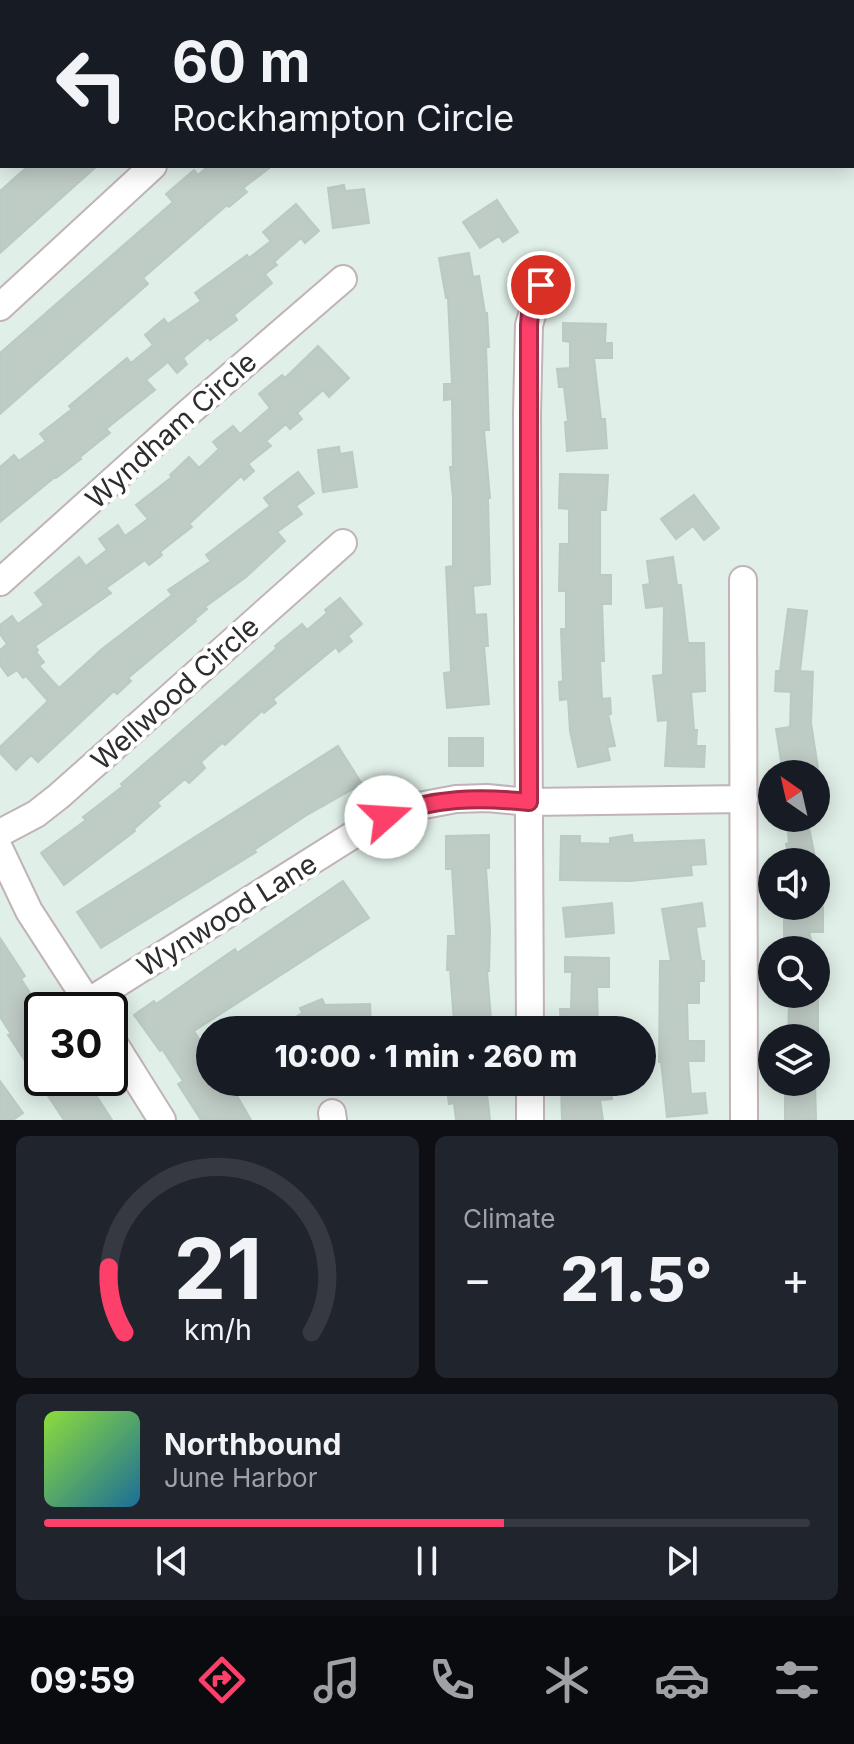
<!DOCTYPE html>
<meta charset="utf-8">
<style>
body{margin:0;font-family:Inter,sans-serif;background:#20242c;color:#f1f3f6;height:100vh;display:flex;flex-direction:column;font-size:30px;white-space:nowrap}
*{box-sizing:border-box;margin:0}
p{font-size:26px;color:#9ea1a6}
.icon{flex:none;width:44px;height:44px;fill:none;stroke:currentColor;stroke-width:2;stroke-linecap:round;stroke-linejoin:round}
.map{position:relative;height:1120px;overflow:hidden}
.panel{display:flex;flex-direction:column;gap:16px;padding:16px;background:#0d0f14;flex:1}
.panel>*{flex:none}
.banner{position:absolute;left:0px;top:0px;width:854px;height:168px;box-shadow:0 4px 20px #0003;background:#171b24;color:#f1f3f6;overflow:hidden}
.needle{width:52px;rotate:326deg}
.fabs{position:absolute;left:758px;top:760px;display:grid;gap:16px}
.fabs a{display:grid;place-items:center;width:72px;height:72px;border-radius:50%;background:#171b24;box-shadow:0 4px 20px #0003;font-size:40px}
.speed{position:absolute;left:24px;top:992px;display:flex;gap:16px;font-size:40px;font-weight:700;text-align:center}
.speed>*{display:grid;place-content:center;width:104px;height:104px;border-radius:50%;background:#171b24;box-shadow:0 4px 20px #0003;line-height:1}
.speed .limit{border:4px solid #111;border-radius:12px;background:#fff;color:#111}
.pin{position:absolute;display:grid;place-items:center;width:68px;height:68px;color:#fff;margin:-34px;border:4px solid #fff;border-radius:50%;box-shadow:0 2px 8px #0007}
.me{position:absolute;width:88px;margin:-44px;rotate:71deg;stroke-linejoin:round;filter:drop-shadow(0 0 6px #0008)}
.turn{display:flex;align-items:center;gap:28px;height:168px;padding:0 40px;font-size:36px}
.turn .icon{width:104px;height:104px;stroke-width:2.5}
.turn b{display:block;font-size:56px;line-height:68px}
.big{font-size:60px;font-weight:800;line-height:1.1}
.panel .card{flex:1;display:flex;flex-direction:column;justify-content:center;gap:12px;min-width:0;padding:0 28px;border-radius:12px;background:#20242c}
.panel .dial{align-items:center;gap:0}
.dial svg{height:208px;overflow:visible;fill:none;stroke:#363941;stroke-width:7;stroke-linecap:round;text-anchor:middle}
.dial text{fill:#f1f3f6;stroke:none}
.song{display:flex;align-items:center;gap:24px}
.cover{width:96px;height:96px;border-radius:12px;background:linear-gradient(135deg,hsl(90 70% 55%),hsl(200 70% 35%))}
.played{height:8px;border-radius:4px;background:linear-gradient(90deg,#fc406a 60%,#363941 60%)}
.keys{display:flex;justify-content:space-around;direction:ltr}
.heat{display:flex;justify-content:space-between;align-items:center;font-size:44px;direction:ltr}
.panel .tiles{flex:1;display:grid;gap:16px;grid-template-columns:1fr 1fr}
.card:last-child{grid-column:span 2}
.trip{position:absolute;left:196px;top:1016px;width:460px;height:80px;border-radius:40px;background:#171b24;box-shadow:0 4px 20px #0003;font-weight:800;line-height:80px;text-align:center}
.menu{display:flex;height:128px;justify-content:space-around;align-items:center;background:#090b0e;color:#9ea1a6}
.menu .icon{width:56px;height:56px}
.menu .selected{color:#fc406a}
.menu b{font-size:36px;color:#f1f3f6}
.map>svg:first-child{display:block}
.building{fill:#bfcbc5;stroke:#b9cbc4;stroke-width:2}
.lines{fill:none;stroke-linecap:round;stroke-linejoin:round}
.minor-casing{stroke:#c1b3b7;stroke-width:30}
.minor{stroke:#fff;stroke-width:26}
.route-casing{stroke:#a42a45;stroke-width:20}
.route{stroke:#fc406a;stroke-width:14}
.labels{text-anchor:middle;stroke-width:8;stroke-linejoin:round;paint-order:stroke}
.street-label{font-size:28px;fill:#2d2d2d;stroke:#fff}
</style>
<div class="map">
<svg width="854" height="1120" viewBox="0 0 854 1120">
<rect width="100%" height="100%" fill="#e0efe8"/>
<path class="building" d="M 28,166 L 97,166 L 0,253 L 0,191 Z
M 208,166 L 272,166 L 243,188 L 247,192 L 229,207 L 227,205 L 143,278 L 148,284 L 0,414 L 0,353 L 173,202 L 166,194 L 194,170 L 198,175 Z
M 344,185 L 345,191 L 364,189 L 369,223 L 333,228 L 328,188 Z
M 497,200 L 518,232 L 503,242 L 499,236 L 480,248 L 463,222 Z
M 296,204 L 319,231 L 305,243 L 301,238 L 274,262 L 277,265 L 265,274 L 272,283 L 234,315 L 237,320 L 210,340 L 208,337 L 183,358 L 187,364 L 177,373 L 168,362 L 146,380 L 155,390 L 106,429 L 110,433 L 80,457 L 81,459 L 56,478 L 55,477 L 0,522 L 0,467 L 14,455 L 19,461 L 46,441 L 40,434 L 72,409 L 69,406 L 127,358 L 131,363 L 153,345 L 145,335 L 164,319 L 168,324 L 201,301 L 195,293 L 247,255 L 249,258 L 271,241 L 263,232 Z
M 469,253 L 473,277 L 479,276 L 485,313 L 487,313 L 489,347 L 486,347 L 489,430 L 484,430 L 490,498 L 488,498 L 490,584 L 473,586 L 475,615 L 486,614 L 488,646 L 484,646 L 489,704 L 447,708 L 444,673 L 451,672 L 446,567 L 453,566 L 453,498 L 450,467 L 453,467 L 452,399 L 444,400 L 444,384 L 452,384 L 448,298 L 446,298 L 439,258 Z
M 563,323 L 606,324 L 605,343 L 612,343 L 612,358 L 594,358 L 601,419 L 605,419 L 607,448 L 567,451 L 565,422 L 568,422 L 564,387 L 559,387 L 557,369 L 570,368 L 570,342 L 563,341 Z
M 318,346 L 349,378 L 329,397 L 323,390 L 297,413 L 302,419 L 290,429 L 286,424 L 266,441 L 271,446 L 248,464 L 254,471 L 244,480 L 241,476 L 189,524 L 192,527 L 160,552 L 162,555 L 149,565 L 145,560 L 106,588 L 111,593 L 35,646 L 38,650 L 36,652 L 44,662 L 39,666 L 59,688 L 102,649 L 172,595 L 168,590 L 211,561 L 206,555 L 270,506 L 264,498 L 298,472 L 314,493 L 296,506 L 302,514 L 277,532 L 285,541 L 246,577 L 205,607 L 207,609 L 194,620 L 196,621 L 128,678 L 131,681 L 117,694 L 114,691 L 38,762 L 31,755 L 16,770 L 0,753 L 0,747 L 48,701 L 26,676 L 23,678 L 17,670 L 8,676 L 0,665 L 0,650 L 7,644 L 0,634 L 0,625 L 12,616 L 18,624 L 44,605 L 35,593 L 79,557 L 86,566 L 107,550 L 99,539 L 118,525 L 125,536 L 148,519 L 136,505 L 172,477 L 170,475 L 189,457 L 199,468 L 219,449 L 213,442 L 233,426 L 240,434 L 270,408 L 259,394 L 282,375 L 285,378 Z
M 339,447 L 340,454 L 352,452 L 357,487 L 323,492 L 318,450 Z
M 560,474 L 608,475 L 606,510 L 600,510 L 600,575 L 611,575 L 611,604 L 602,604 L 604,661 L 600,661 L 602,699 L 610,698 L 611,714 L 608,714 L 615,746 L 607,747 L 610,760 L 578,767 L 570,731 L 568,699 L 560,700 L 559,682 L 563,681 L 561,629 L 566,629 L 566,591 L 559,591 L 560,544 L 569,544 L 569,509 L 559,508 Z
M 694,495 L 719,528 L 704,540 L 693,526 L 676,539 L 661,519 Z
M 673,557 L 677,585 L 681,585 L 688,643 L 704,643 L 705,691 L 691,692 L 694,730 L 697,730 L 696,746 L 705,746 L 704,767 L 665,766 L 668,720 L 658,721 L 653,676 L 663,675 L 664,606 L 646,608 L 643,585 L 650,584 L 647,561 Z
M 340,598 L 362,624 L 348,636 L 352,641 L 339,652 L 336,647 L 273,699 L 276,703 L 264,713 L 262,711 L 225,745 L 222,743 L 201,762 L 205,768 L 189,783 L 185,779 L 157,803 L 160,806 L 134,829 L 135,831 L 64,885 L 41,853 L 86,820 L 83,817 L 123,786 L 121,784 L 277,648 L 275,646 L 302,624 L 307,630 L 327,613 L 325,610 Z
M 788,609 L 807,611 L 800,671 L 813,672 L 811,723 L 818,768 L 783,773 L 776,729 L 790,727 L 791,692 L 775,691 L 776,671 L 780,671 Z
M 449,738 L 483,738 L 483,766 L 449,766 Z
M 338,746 L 362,784 L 307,815 L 254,850 L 256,852 L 101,948 L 77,912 Z
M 787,818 L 807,818 L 816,862 L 791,862 L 786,844 L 789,843 Z
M 489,835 L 489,868 L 486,868 L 490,930 L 489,971 L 487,971 L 491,1019 L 454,1022 L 450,970 L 447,970 L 448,936 L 456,936 L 452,869 L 446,869 L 446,836 Z
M 632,835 L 633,843 L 704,840 L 706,864 L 691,865 L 692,875 L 630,881 L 560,880 L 561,836 L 580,836 L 580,843 L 610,844 L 610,838 Z
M 343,881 L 369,918 L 194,1031 L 210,1056 L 210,1082 L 229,1082 L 251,1120 L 201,1120 L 178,1084 L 183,1081 L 162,1049 L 160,1051 L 134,1015 L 154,1001 L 156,1004 L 235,949 L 237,953 Z
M 612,903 L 614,933 L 566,937 L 563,908 Z
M 702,903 L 705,926 L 696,927 L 701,961 L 704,961 L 704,981 L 699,981 L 699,1003 L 687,1003 L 688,1041 L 704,1041 L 704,1061 L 688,1061 L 691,1094 L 705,1093 L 707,1113 L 667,1117 L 661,1062 L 659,1062 L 660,961 L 671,961 L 662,909 Z
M 784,906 L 823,907 L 823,932 L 809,932 L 814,950 L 784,950 Z
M 0,938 L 25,976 L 21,979 L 38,1005 L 33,1008 L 42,1022 L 42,1078 L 85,1078 L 112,1120 L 64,1120 L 8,1035 L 11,1034 L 0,1017 Z
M 565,957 L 609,958 L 609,987 L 597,987 L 598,1030 L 561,1030 L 560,1009 L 571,1009 L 572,972 L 565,972 Z
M 796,994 L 818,994 L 818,1038 L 788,1038 L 789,1003 L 798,1003 Z
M 322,999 L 325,1005 L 370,1004 L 371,1030 L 275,1030 L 302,1013 L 300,1008 Z
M 0,1081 L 23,1113 L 13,1120 L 0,1120 Z
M 568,1082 L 611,1082 L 612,1099 L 600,1100 L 603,1120 L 562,1120 L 561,1084 Z
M 785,1082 L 815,1082 L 816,1120 L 785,1120 Z
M 486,1085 L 490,1120 L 456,1120 L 454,1103 L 449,1104 L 447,1089 Z"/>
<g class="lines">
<defs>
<path id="minor" d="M 291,0 L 291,2
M 54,2 L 57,0
M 0,37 L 2,35
M 0,307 L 153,166
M 743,580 L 744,1120
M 0,582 L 188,413 L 343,279
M 0,833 L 36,814 L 59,796 L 343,543
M 0,850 L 29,911 L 93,1010
M 88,1002 L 364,828 L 403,809 L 456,799 L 487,798 L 529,802 L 744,799
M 530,1030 L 527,414 L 529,325 L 541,285
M 110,1037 L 162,1120
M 530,1082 L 530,1120
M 332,1113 L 333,1120"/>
</defs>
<use href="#minor" class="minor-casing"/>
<use href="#minor" class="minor"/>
</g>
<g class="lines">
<defs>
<path id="route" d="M 386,817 C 433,797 479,797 529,802 L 529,325 L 530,313 L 541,285"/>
</defs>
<use href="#route" class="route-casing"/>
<use href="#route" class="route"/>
</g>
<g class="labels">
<g class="street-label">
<text transform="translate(171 430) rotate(-42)" y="10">Wyndham Circle</text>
<text transform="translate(175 693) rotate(-42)" y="10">Wellwood Circle</text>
<text transform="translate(227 915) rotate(-32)" y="10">Wynwood Lane</text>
</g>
</g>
</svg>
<div class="fabs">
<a><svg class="needle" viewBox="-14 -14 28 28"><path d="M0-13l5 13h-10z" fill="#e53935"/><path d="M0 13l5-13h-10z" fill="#9ea1a6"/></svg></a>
<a><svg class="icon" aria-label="sound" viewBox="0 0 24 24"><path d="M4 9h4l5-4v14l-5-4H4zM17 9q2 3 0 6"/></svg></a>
<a><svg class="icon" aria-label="search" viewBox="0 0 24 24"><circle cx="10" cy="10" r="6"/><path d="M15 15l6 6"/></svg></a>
<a><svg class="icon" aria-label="layers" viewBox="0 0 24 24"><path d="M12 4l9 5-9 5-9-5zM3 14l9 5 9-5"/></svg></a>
</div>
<div class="speed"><div class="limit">30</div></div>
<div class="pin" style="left:541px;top:285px;background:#d93025"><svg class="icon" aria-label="arrive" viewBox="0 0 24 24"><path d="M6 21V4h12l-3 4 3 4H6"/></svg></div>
<svg class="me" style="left:386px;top:817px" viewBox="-20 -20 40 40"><circle r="19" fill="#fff"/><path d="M0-13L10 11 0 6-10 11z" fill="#fc406a"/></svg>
<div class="trip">10:00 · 1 min · 260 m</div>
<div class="banner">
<div class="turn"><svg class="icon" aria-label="left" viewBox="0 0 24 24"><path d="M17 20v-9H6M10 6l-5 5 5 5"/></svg><div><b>60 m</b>Rockhampton Circle</div></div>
</div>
</div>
<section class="panel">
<div class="tiles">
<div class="card dial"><svg viewBox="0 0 100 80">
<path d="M14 69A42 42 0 1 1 86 69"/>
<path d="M14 69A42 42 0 0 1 8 44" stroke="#fc406a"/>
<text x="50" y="56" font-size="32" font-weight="700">21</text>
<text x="50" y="72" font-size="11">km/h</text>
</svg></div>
<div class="card"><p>Climate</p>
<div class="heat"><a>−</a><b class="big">21.5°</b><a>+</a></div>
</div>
<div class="card">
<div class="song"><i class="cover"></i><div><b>Northbound</b><p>June Harbor</p></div></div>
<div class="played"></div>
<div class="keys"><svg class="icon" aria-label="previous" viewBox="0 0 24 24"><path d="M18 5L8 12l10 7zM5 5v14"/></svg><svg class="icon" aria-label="pause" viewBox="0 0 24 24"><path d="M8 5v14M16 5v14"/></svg><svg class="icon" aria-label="next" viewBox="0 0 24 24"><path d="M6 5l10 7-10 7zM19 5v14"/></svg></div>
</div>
</div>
</section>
<nav class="menu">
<b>09:59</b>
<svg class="icon selected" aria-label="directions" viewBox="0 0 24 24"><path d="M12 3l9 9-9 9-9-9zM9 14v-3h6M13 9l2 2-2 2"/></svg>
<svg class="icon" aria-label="music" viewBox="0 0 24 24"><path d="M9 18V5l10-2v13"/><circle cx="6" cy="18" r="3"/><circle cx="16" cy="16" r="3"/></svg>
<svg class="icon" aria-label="phone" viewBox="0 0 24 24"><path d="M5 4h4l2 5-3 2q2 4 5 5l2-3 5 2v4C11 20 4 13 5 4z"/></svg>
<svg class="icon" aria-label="climate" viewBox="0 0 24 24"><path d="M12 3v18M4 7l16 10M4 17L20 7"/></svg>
<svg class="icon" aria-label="car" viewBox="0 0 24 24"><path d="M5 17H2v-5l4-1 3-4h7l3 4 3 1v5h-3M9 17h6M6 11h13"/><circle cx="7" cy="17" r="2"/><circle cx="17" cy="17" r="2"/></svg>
<svg class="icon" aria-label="filters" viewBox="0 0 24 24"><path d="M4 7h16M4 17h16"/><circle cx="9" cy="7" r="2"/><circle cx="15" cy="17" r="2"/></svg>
</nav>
